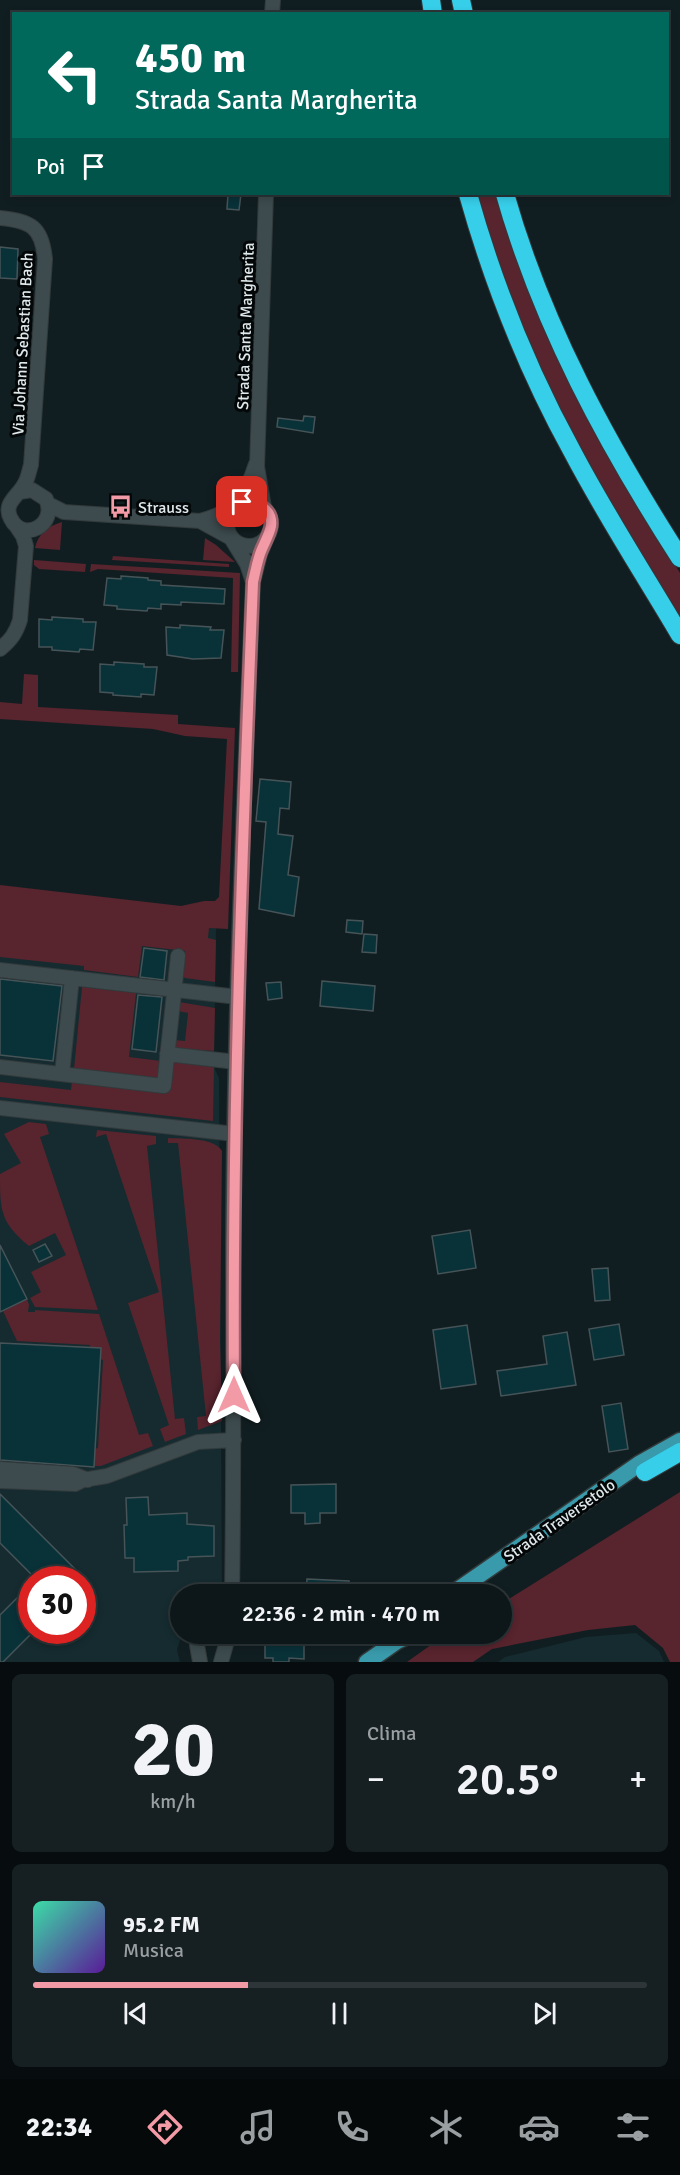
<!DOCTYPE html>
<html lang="it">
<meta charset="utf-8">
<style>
body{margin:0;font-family:Signika,sans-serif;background:#161f22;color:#f1f3f6;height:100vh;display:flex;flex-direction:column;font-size:22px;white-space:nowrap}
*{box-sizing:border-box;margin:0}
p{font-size:20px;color:#9a9fa2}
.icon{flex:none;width:33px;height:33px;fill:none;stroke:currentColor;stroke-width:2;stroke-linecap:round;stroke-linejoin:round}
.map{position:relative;height:1662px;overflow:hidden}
.side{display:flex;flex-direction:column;gap:12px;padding:12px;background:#070c0e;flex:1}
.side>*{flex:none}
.banner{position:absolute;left:12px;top:12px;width:657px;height:183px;border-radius:0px;box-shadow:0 3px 9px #0003,0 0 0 2px #2d3538;background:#00695c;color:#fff;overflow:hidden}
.speed{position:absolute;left:18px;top:1566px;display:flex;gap:12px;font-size:30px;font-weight:700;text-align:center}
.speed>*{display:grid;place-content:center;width:78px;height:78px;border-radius:50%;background:#0d1619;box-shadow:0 3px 9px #0003,0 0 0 2px #2d3538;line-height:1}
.speed .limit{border:9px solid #d22;background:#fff;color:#111}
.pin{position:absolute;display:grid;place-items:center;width:51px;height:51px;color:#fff;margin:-26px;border-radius:12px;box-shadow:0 3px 9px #0006}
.me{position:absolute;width:66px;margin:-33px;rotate:0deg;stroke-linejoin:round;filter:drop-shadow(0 0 4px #0008)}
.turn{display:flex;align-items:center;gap:21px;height:126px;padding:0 24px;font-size:27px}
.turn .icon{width:78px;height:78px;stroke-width:2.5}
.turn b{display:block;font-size:42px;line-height:51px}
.then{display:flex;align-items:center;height:57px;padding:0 24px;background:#0003;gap:12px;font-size:22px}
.big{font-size:45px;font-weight:600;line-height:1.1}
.side .widget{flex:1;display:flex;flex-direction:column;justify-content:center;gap:9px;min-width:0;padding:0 21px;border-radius:9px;background:#161f22}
.side .dial{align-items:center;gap:0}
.dial b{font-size:78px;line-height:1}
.song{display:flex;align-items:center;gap:18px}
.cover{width:72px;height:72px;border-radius:9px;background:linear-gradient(135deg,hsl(160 70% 55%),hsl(270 70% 35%))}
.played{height:6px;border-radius:3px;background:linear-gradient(90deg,#f39aa7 35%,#2d3538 35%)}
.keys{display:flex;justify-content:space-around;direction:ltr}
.heat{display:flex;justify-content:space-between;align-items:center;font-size:33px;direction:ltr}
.side .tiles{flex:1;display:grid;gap:12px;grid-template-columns:1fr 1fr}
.widget:last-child{grid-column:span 2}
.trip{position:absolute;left:170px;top:1584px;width:342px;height:60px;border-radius:30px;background:#0d1619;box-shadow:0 3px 9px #0003,0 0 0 2px #2d3538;font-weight:600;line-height:60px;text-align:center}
.dock{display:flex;height:96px;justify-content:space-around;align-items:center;background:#05090a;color:#9a9fa2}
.dock .icon{width:42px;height:42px}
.dock .on{color:#f39aa7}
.dock b{font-size:27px;color:#f1f3f6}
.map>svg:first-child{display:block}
.built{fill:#152b2f;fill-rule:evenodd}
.green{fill:#58242e}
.building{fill:#093138;stroke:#465458;stroke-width:1.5}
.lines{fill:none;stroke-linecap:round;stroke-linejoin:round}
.minor-casing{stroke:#323a3c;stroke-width:16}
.major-casing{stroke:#323a3c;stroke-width:19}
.highway-casing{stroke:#323a3c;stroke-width:20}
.minor{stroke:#3d4b4e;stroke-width:14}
.major{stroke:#399aab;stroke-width:16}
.highway{stroke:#37cee9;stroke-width:18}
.route-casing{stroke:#9e646d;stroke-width:15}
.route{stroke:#f39aa7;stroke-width:10}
.labels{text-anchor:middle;stroke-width:6;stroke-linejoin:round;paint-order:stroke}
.street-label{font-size:16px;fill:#e0e9eb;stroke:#040708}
.poi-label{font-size:16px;fill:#e0e9eb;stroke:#040708;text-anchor:start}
</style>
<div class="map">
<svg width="680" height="1662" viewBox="0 0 680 1662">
<rect width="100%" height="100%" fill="#111e21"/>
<path class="built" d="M 0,904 L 216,928 L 214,1067 L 219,1078 L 222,1594 L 180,1594 L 180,1634 L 182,1634 L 177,1650 L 180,1662 L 0,1662 ZM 32,1580 L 82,1580 L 82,1630 L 32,1630 Z
M 636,1633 L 659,1651 L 664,1662 L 498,1662 L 505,1657 L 586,1637 Z"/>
<path class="green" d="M 476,194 L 497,194 L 542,324 L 572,389 L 617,472 L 680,573 L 680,621 C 630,536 576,452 536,361 C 512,307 494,250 476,194 Z
M 62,522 L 60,550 L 35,548 C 38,534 48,526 62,522 Z
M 205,538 L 216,545 L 235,562 L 203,560 Z
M 113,556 L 229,564 L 229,567 L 112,560 Z
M 34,560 L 86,564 L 85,572 L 39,569 L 34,565 Z
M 91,564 L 240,573 L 238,672 L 231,672 L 233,578 L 98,569 L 90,572 Z
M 24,674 L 38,675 L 38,707 L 178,715 L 178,724 L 235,728 L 228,929 L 209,928 L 208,938 L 216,940 L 215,982 L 185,978 L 182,975 L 185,951 L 142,946 L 138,977 L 84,970 L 84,966 L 0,957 L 0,885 L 181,906 L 204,901 L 215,901 L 219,897 L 227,739 L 185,736 L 153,729 L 0,719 L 0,702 L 22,704 Z
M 82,987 L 136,993 L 129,1057 L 161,1061 L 159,1079 L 74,1069 Z
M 179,1002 L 215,1008 L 214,1051 L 174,1048 L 175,1040 L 185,1041 L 188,1013 L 178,1011 Z
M 172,1062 L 214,1067 L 213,1121 L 0,1097 L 0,1082 L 71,1090 L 72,1081 L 168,1092 Z
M 29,1122 L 46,1124 L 49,1134 L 40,1137 L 98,1310 L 35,1307 L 30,1298 L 41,1292 L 31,1272 L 66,1255 L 55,1233 L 29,1246 C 0,1222 0,1210 0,1174 L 21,1163 L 4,1134 Z
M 97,1130 L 156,1136 L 156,1144 L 147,1146 L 175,1419 L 184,1418 L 186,1434 L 165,1442 L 160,1429 L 169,1425 L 128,1303 L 159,1292 L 106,1134 L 96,1137 Z
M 168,1138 C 183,1139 214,1137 222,1151 L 220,1340 L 222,1421 L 198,1430 L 197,1417 L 206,1416 L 178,1143 L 168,1143 Z
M 27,1299 L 29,1305 L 28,1312 L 35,1312 L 35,1310 L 99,1314 L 139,1435 L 148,1433 L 153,1446 L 101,1466 L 94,1466 L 95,1449 L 98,1448 L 103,1360 C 98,1359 90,1350 90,1345 L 17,1341 L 3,1311 Z
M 680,1492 L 680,1662 L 670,1662 L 663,1648 L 635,1625 L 588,1630 L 492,1649 L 473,1662 L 407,1662 L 446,1634 L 501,1634 L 501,1604 Z"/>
<path class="building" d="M 228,194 L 241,194 L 239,210 L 227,209 Z
M 0,247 L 18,249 L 17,279 L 0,278 Z
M 304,416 L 315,417 L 313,433 L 277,427 L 278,418 L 303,421 Z
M 121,576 L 148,578 L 148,580 L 161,581 L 161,585 L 225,589 L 224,604 L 181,602 L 181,605 L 161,604 L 161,609 L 148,608 L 147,611 L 117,609 L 117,606 L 104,605 L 107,578 L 121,579 Z
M 52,617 L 83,619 L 83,622 L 96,622 L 93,650 L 80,649 L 79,652 L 52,650 L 52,647 L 39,647 L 39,619 L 52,620 Z
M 180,625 L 211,627 L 210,630 L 224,630 L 221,658 L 193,659 L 167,655 L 166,627 L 180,628 Z
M 114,662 L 144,664 L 144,667 L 157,667 L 154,695 L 141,694 L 141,697 L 113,695 L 113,693 L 100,692 L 100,664 L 114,665 Z
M 260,779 L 291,782 L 289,809 L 280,808 L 278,834 L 293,836 L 288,875 L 299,877 L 294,916 L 259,909 L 266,822 L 256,821 Z
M 347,920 L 363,921 L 362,934 L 346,932 Z
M 364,934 L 377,935 L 376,953 L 362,952 Z
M 144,948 L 167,951 L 164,980 L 140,977 Z
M 0,979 L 62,986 L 53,1061 L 0,1055 Z
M 322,981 L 375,986 L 373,1011 L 320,1006 Z
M 281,982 L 282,998 L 268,1000 L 266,983 Z
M 138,995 L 162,997 L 156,1052 L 132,1049 Z
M 470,1230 L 476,1268 L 438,1274 L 432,1236 Z
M 45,1244 L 52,1256 L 39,1262 L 33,1250 Z
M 0,1245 L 27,1299 L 0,1312 Z
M 608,1268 L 610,1300 L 595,1301 L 592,1269 Z
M 619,1324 L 624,1355 L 594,1360 L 589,1329 Z
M 467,1325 L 476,1384 L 441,1389 L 433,1330 Z
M 567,1332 L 576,1385 L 501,1396 L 497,1371 L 547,1364 L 543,1336 Z
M 0,1343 L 101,1348 L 94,1467 L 0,1460 Z
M 621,1403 L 628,1449 L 609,1452 L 602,1406 Z
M 336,1484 L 336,1513 L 320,1513 L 320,1523 L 305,1524 L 305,1513 L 291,1513 L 291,1485 Z
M 0,1494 L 86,1580 L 37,1580 L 0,1543 Z
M 148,1497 L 149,1515 L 187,1513 L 187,1524 L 214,1526 L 214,1556 L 188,1557 L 188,1560 L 178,1561 L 178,1571 L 134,1572 L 134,1558 L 125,1558 L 124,1525 L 127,1525 L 126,1498 Z
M 307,1579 L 349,1581 L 349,1594 L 306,1594 Z
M 32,1583 L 32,1633 L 3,1662 L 0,1662 L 0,1615 Z
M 265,1634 L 287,1634 L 287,1637 L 304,1637 L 304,1659 L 289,1658 L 289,1662 L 273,1662 L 273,1658 L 265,1658 Z"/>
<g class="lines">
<defs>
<path id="minor" d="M 272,14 L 273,0
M 0,218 C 31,221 42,227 45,259 L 31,465 C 29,471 28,478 25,483 C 19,496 2,503 11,519 C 23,543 58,525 46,499 L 32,490 L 19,492
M227 524a22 22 0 1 1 44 0a22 22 0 1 1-44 0Z
M 48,504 L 64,512 L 200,521 C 234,512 245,498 256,464
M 264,507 L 257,467 L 266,194
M 200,521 L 231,538 L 247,564 L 253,582
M 0,649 C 11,640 16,633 20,620 L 26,546 L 23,536 L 17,527
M 0,970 L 238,997
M 167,1054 L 236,1062
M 0,1067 L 164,1086 L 178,956
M 62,1074 L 72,978
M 0,1108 L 235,1134
M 0,1469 L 73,1474 L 88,1480
M 0,1481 L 75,1484 L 83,1480 L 107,1476 L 198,1442 L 234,1440
M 232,1594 C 234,1476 233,1357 233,1238 C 234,1019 244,801 253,582 L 260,554 L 268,535
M 199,1634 L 197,1645 L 200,1662
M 221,1662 L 229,1634"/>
<path id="major" d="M 452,1594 L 639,1464 L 680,1441
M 367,1662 L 397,1641 L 412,1634"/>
<path id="highway" d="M 431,0 L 433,14
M 461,0 L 464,14
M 468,194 C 493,283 527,369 572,451 C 605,514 644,574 680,635
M 505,194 C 542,325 607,444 680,558
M 645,1472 L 680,1452"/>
</defs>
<use href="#minor" class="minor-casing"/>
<use href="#major" class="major-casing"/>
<use href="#highway" class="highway-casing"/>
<use href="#minor" class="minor"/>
<use href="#major" class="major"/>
<use href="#highway" class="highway"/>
</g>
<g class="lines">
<defs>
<path id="route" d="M 234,1395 C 232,1124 242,853 253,582 C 255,573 257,563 260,554 C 263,545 269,536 271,526 C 273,509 257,501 242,502"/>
</defs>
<use href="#route" class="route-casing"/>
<use href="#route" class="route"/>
</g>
<defs>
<symbol id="bus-bare" viewBox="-9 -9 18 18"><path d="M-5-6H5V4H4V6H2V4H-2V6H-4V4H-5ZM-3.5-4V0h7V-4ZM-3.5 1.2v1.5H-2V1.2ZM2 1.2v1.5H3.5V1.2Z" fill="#f39aa7" stroke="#040708" stroke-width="2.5" paint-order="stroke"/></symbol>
</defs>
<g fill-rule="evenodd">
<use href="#bus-bare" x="104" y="490" width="33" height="33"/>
</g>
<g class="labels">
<g class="street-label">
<text transform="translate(245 326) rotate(-88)" y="6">Strada Santa Margherita</text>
<text transform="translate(22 344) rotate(-87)" y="6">Via Johann Sebastian Bach</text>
<text transform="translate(559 1520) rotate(-35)" y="6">Strada Traversetolo</text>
</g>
<g class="poi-label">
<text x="138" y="513">Strauss</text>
</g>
</g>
</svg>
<div class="speed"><div class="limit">30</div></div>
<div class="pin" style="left:242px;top:502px;background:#d93025"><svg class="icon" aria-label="arrive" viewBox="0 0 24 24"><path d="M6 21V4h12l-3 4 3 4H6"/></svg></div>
<svg class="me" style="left:234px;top:1395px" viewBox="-20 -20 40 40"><path d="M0-17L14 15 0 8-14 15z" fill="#f39aa7" stroke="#fff" stroke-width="4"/></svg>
<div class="trip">22:36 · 2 min · 470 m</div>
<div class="banner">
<div class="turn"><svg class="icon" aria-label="left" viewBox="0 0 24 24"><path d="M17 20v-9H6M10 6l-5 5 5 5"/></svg><div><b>450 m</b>Strada Santa Margherita</div></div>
<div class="then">Poi<svg class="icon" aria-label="arrive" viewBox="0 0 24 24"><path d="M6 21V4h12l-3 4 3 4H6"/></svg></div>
</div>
</div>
<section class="side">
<div class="tiles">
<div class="widget dial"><b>20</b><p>km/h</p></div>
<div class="widget"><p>Clima</p>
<div class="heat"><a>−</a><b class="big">20.5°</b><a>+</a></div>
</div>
<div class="widget">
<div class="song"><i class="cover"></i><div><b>95.2 FM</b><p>Musica</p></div></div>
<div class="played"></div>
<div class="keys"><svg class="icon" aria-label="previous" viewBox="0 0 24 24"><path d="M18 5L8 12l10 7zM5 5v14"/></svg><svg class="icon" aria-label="pause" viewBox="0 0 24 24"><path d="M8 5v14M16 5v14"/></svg><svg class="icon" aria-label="next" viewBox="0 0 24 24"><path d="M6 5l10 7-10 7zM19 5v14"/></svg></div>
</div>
</div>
</section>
<nav class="dock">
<b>22:34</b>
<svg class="icon on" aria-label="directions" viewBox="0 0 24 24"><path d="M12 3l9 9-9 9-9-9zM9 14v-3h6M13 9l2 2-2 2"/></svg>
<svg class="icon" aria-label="music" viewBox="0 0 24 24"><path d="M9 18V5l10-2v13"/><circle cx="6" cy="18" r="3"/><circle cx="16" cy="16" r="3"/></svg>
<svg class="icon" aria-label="phone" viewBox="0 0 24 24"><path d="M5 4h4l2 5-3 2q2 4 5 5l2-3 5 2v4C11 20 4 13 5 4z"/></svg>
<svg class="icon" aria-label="climate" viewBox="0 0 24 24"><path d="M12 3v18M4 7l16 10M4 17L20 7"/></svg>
<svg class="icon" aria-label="car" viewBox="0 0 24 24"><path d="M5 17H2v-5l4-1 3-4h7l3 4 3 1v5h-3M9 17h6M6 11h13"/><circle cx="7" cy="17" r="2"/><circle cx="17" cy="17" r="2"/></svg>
<svg class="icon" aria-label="filters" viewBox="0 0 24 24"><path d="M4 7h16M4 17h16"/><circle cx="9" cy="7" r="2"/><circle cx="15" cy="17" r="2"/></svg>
</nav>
